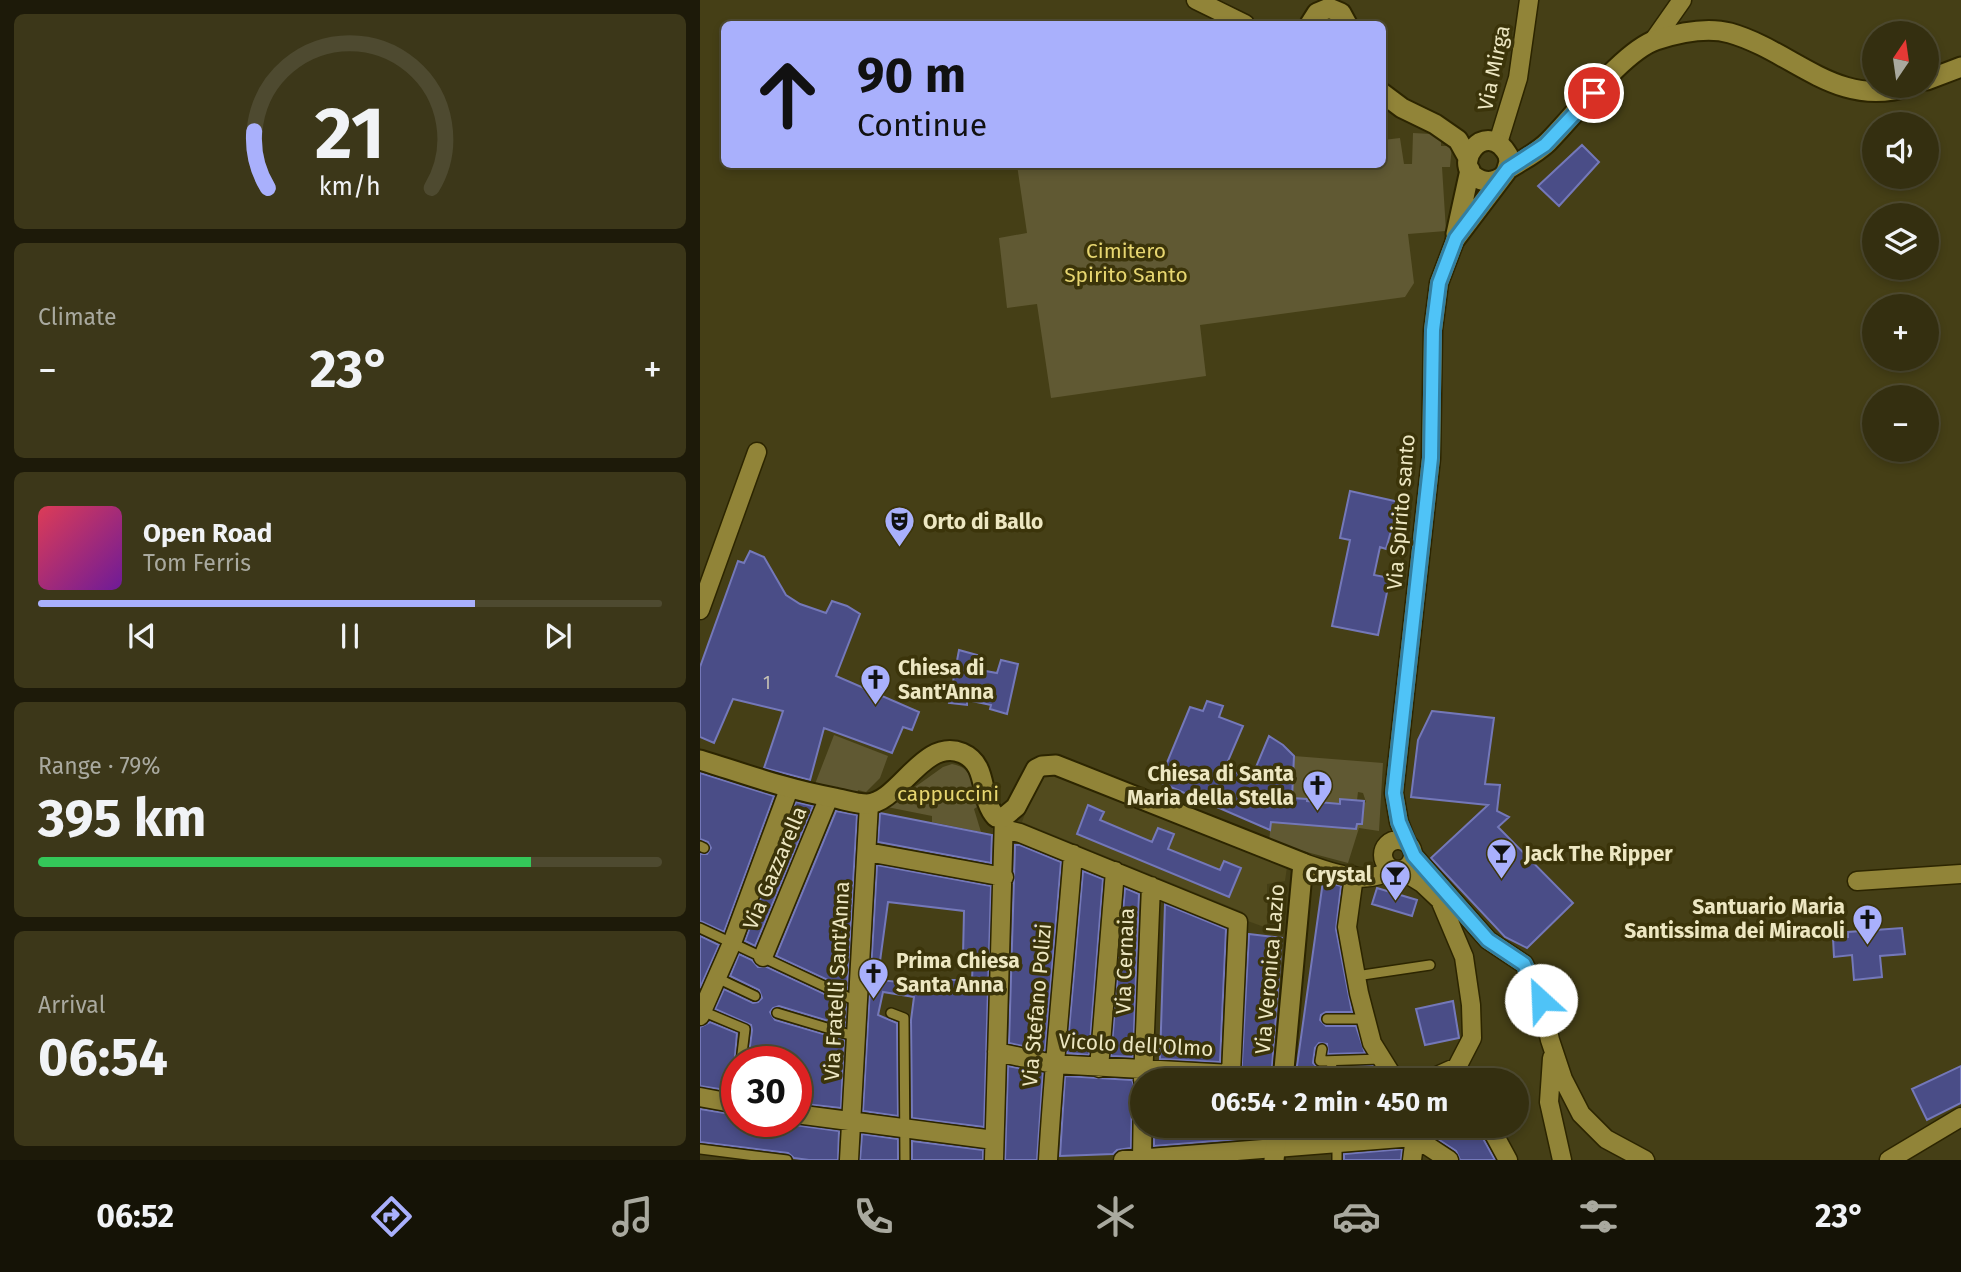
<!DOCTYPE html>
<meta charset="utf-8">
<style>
body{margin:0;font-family:"Fira Sans",sans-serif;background:#3c3719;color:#f1f3f6;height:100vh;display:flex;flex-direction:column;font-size:26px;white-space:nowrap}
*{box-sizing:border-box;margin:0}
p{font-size:23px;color:#a9a99f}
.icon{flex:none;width:38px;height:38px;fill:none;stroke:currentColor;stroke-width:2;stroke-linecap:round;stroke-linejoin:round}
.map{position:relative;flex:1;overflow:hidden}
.sheet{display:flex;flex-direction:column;gap:14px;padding:14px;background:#1d1a09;width:700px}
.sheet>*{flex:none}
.top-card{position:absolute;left:21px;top:21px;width:665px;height:147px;border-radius:10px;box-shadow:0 4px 10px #0003,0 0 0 2px #4e4a30;background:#a9b0fc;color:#111;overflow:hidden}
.needle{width:46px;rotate:13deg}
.tools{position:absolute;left:1162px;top:21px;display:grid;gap:14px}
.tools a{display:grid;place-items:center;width:77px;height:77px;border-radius:50%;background:#342f10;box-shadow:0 4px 10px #0003,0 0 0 2px #4e4a30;font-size:35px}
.speed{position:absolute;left:21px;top:1046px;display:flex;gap:14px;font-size:35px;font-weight:700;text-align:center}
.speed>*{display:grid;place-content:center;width:91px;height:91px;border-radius:50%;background:#342f10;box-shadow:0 4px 10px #0003,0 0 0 2px #4e4a30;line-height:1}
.speed .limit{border:10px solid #d22;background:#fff;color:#111}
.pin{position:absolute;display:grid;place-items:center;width:60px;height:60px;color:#fff;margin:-30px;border:4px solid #fff;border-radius:50%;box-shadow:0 2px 7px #0007}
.me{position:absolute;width:77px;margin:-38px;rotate:335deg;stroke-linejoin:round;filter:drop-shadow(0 0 5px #0008)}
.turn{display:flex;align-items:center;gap:24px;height:147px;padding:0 21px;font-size:32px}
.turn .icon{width:91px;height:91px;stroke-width:2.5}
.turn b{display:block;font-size:49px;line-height:60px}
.big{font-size:52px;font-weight:700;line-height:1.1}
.sheet .tile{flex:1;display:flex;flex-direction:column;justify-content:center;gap:10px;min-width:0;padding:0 24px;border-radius:10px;background:#3c3719}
.sheet .dial{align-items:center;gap:0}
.dial svg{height:182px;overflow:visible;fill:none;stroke:#4e4a30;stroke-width:7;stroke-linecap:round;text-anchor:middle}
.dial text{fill:#f1f3f6;stroke:none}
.song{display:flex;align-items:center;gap:21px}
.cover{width:84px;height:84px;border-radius:10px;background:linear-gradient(135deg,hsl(350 70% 55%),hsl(280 70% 35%))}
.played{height:7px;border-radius:4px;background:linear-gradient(90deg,#a9b0fc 70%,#4e4a30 70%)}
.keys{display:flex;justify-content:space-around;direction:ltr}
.heat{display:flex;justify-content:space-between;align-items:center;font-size:38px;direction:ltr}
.charge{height:10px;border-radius:5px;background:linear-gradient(90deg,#34c759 79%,#4e4a30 0)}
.trip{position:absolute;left:430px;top:1068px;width:399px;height:70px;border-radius:35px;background:#342f10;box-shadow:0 4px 10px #0003,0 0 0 2px #4e4a30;font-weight:700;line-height:70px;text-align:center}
.tab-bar{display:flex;height:112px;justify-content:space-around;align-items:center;background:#151306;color:#a9a99f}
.tab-bar .icon{width:49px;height:49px}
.tab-bar .on{color:#a9b0fc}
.tab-bar b{font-size:32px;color:#f1f3f6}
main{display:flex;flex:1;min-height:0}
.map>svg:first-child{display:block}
.built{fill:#524b1e}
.green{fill:#605933}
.building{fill:#4a4d87;stroke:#7478b9;stroke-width:2;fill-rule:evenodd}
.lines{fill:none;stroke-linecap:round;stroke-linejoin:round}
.service-casing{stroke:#2c2500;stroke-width:12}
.minor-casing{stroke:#2c2500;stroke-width:21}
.tertiary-casing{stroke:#2c2500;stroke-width:23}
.service{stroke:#918438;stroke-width:9}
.minor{stroke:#918438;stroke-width:18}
.tertiary{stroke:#918438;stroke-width:19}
.route-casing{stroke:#337fa1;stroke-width:18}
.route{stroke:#4fc3f7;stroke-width:12}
.labels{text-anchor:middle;stroke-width:7;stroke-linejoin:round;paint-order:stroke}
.number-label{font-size:18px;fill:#c4c0b3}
.street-label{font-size:21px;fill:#ede7c2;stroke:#3b340a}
.park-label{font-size:21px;fill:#e7d670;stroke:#3b340a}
.poi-label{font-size:21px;font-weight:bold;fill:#ede7c2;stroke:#3b340a;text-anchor:start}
</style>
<main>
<section class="sheet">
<div class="tile dial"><svg viewBox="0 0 100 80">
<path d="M14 69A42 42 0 1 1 86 69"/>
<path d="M14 69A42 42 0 0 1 8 44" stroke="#a9b0fc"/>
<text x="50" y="56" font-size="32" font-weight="700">21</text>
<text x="50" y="72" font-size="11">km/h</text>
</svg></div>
<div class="tile"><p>Climate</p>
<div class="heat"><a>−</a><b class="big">23°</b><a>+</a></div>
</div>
<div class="tile">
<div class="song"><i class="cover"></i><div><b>Open Road</b><p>Tom Ferris</p></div></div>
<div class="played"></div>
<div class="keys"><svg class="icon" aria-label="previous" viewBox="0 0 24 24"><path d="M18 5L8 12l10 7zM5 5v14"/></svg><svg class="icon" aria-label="pause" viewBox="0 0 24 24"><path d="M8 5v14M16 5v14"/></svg><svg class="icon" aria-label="next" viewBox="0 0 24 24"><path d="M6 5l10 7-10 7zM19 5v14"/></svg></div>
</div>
<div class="tile"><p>Range · 79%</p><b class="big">395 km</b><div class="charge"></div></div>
<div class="tile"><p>Arrival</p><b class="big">06:54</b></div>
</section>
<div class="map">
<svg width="1261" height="1160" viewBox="0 0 1261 1160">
<rect width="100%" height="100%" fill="#453f16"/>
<path class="built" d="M 354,776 L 587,867 L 585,881 L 567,884 L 567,928 L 545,920 L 543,912 L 322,822 L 336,783 L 343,777 Z"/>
<path class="green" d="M 713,133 L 731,134 L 741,139 L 741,146 L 752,146 L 750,167 L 742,167 L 746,231 L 708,234 L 714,283 L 705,297 L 500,325 L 506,376 L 351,398 L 337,304 L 307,308 L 299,238 L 327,233 L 317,165 L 682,164 L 683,140 L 700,138 L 704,164 L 712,164 Z
M 134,735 L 188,756 L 180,778 L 166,792 L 158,790 L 157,796 L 115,784 Z
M 594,756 L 683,763 L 679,831 L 659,828 L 648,863 L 569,842 L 571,822 L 656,829 L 657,824 L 662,824 L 664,803 L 666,802 L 663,793 L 658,792 L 657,800 L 641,799 L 640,804 L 607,801 L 606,798 L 595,798 L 594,801 L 572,799 L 592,789 Z
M 252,764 C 276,768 271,788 277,807 L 274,809 L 281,832 L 232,822 L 232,816 L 187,807 L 243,767 Z"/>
<path class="building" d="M 882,145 L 899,162 L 859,206 L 838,186 Z
M 650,491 L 699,502 L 686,549 L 680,547 L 674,575 L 690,578 L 678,635 L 632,626 L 650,540 L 640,538 Z
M 50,551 L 64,557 L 86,595 L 100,604 L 126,613 L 132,601 L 147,606 L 160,614 L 136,676 L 219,712 L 212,730 L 203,727 L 192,753 L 124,728 L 110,780 L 64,768 L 83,711 L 33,699 L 14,743 L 0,737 L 0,667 L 38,561 L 44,563 Z
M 259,650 L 277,655 L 274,669 L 297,673 L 301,660 L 318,664 L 307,714 L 290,709 L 291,705 L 267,700 L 267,705 L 249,703 Z
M 507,701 L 523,706 L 519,717 L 543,726 L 525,768 L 551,779 L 569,736 L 583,745 L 594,756 L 592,798 L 607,799 L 607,801 L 640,804 L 640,799 L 664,801 L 662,824 L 657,824 L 656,829 L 571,822 L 570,830 L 459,782 L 490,707 L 503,711 Z
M 732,711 L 794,718 L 785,784 L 800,785 L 797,811 L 809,817 L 798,827 L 873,903 L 827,948 L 805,937 L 731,858 L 788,805 L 711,797 L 718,740 Z
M 0,773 L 74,796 L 24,932 L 0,921 L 0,854 L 7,854 L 11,848 L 8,842 L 0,839 Z
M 96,802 L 113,806 L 55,946 L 45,941 Z
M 388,805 L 404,812 L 400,820 L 452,842 L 458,828 L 474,834 L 468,849 L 520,870 L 524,861 L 541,868 L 529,897 L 377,834 Z
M 136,811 L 157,815 L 147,989 L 76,956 Z
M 180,813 L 292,835 L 291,863 L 178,842 Z
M 315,845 L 320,845 L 361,862 L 345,1051 L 309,1043 Z
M 177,865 L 291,886 L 284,1127 L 212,1118 L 211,1020 L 214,997 L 183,992 L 178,1015 L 197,1023 L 198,1116 L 163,1111 ZM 188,902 L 264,911 L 263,956 L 273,957 L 272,980 L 242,980 L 241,987 L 180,980 L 181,977 L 178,976 Z
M 383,871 L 403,879 L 389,1055 L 367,1053 Z
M 623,881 L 641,886 L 636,929 L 652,1012 L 626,1012 L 621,1015 L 620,1020 L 626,1026 L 656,1026 L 665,1053 L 628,1054 L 627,1044 L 619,1043 L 615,1048 L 613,1063 L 617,1067 L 625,1068 L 625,1080 L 595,1080 Z
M 425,888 L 439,894 L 433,1057 L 411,1056 Z
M 677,888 L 717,900 L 712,916 L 672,904 Z
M 465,904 L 526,929 L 520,1062 L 460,1059 Z
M 1202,928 L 1205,954 L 1180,956 L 1182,977 L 1154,980 L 1152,955 L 1134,957 L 1133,938 L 1148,937 L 1148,932 Z
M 549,934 L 582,938 L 571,1080 L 541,1080 Z
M 0,936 L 19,945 L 0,988 Z
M 39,954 L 52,960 L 58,967 L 67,967 L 146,1004 L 145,1026 L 79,1006 L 73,1008 L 70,1012 L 75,1020 L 144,1040 L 141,1108 L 96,1103 L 96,1062 L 48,1062 L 52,1030 L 51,1025 L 15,1009 L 24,989 L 53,1003 L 58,1002 L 62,998 L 59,990 L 30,976 Z
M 753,1001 L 759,1038 L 725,1045 L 716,1009 Z
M 10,1022 L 37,1033 L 32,1091 L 0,1086 L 0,1027 Z
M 308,1066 L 343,1073 L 337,1160 L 305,1160 Z
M 673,1066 L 681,1080 L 637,1080 L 639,1067 Z
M 1261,1066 L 1261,1103 L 1227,1120 L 1212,1089 Z
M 365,1076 L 432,1080 L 435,1087 L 432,1095 L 431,1148 L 417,1150 L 413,1154 L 360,1156 Z
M 0,1109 L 37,1115 L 37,1122 L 88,1122 L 95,1125 L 139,1131 L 138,1160 L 109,1160 L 94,1158 L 88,1153 L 0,1142 Z
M 454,1125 L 566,1125 L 564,1137 L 454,1146 Z
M 590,1125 L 706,1125 L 589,1135 Z
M 727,1125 L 766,1125 L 780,1133 L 795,1160 L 760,1160 L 756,1151 L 727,1132 Z
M 162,1134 L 198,1139 L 198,1160 L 160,1160 Z
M 212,1141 L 283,1150 L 283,1160 L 212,1160 Z
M 702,1149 L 701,1160 L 644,1160 L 644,1154 Z"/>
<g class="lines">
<defs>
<path id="service" d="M 0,846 L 4,848
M 0,928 L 158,1002
M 656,976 L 730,965
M 17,978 L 55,996
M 2,1011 L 45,1029 L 41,1062
M 77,1013 L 157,1037
M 191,1013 L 204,1018 L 205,1160
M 627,1019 L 664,1019
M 622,1049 L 620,1061 L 681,1059
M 631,1076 L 632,1061
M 0,1149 L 87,1160
M 637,1160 L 637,1145"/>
<path id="minor" d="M 496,0 L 545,24
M 954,40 L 982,0
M 798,143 L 818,78 L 829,0
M 0,610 L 57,452
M683 855a15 15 0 1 1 30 0a15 15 0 1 1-30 0Z
M 707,843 L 699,822 L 694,793 L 731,458 L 733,330 L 739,283 L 756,238
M 167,852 L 304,877
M 714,856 L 788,940 L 824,964 L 841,1000 L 850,1040 L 863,1079 L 881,1114 L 906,1139 L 945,1160
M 603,863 C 630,871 666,888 691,869
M 701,870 L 722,883 L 740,900 L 764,957 L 771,1005 L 772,1038 L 757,1067 L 728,1080
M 654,876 L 647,927 L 659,993 L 672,1043 L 695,1080
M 1157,881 L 1261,874
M 63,957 L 129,797
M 0,1016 L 32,943 L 89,789
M 297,1052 L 353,1064 L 531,1074 L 538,922 L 320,833 L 304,829
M 852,1058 L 849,1102 L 862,1160
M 399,1068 L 415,871
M 443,1080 L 451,886
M 0,1097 L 37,1104
M 96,1114 L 294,1140
M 789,1125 L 808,1160
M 442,1159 L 443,1095
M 149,1160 L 169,804
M 294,1160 L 304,817
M 348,1160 C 354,1058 365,956 373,854
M 423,1160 L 714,1137 L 749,1160
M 712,1160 L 716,1129
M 1189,1160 L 1261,1117"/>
<path id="tertiary" d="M 610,24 L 617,13 L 629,8 L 641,13 L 647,24
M 1227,80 L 1261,67
M 682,93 L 702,108 L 735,124 L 758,140 L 768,158
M 808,169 C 821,161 837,153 848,142 C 874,116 923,51 956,40 C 978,33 1008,27 1030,33 C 1093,51 1138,110 1209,86
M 756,234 L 770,170
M 756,238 L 806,172 L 809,162 L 808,155 C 786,116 747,167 781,180 C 789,183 795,181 802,177
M 0,760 C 45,774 89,790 135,798 C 145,800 157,804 167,804 C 199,803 223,737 262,753 C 290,765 278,798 296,817 L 304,817 L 316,807 L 336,769 L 342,766 L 356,765 L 603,863 L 583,1080
M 574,1160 L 578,1125"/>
</defs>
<use href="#service" class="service-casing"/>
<use href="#minor" class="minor-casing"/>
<use href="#tertiary" class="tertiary-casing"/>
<use href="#service" class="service"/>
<use href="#minor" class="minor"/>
<use href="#tertiary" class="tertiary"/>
</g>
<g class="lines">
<defs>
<path id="route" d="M 841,1000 L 824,964 L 788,940 L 714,856 L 699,822 L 694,793 L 731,458 L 733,330 L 739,283 L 756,238 L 808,169 L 845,145 L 894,93"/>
</defs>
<use href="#route" class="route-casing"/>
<use href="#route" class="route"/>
</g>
<defs>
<symbol id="theatre-pin" viewBox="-11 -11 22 30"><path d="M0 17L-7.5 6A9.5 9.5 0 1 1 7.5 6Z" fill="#a9b0fc" stroke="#3b340a"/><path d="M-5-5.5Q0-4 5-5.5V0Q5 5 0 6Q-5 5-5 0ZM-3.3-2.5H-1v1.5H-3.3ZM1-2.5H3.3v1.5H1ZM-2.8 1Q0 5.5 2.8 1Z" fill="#111"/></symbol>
<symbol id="church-pin" viewBox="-11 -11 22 30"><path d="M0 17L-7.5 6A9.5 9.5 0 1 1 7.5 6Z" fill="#a9b0fc" stroke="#3b340a"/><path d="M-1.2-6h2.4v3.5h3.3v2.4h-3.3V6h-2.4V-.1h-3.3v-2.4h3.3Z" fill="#111"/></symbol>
<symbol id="bar-pin" viewBox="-11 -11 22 30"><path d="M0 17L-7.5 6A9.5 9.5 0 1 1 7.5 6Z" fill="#a9b0fc" stroke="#3b340a"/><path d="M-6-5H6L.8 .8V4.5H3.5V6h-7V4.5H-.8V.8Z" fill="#111"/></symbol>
</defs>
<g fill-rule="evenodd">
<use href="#theatre-pin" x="182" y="504" width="35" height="47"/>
<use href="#church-pin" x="158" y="662" width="35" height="47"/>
<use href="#church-pin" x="600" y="768" width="35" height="47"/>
<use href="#bar-pin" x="784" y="836" width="35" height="47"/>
<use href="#bar-pin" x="678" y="858" width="35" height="47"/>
<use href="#church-pin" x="1150" y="902" width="35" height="47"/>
<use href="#church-pin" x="156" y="956" width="35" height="47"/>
</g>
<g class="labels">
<g class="number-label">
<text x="67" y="689">1</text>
</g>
<g class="street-label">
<text transform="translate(794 68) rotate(-78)" y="7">Via Mirga</text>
<text transform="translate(701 512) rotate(-85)" y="7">Via Spirito santo</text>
<text transform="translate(75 868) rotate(-67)" y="7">Via Gazzarella</text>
<text transform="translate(425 961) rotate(-88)" y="7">Via Cernaia</text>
<text transform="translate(570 969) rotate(-85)" y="7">Via Veronica Lazio</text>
<text transform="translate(137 981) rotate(-87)" y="7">Via Fratelli Sant'Anna</text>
<text transform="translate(337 1005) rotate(-85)" y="7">Via Stefano Polizi</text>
<text transform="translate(436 1045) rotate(3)" y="7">Vicolo dell'Olmo</text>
</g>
<g class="park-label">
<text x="426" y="258">Cimitero<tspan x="426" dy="24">Spirito Santo</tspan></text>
<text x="248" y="801">cappuccini</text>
</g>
<g class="poi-label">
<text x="223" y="529">Orto di Ballo</text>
<text x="198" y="675">Chiesa di<tspan x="198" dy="24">Sant'Anna</tspan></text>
<text x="594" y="781" text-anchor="end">Chiesa di Santa<tspan x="594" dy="24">Maria della Stella</tspan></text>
<text x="824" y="861">Jack The Ripper</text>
<text x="672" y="882" text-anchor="end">Crystal</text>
<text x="1145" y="914" text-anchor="end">Santuario Maria<tspan x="1145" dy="24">Santissima dei Miracoli</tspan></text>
<text x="196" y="968">Prima Chiesa<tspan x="196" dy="24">Santa Anna</tspan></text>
</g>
</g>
</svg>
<div class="tools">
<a><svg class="needle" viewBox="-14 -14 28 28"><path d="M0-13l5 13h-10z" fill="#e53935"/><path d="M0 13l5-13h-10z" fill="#a9a99f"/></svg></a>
<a><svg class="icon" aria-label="sound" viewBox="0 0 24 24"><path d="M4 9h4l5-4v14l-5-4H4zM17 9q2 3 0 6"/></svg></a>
<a><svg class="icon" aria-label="layers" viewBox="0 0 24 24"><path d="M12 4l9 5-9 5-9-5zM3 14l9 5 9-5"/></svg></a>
<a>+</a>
<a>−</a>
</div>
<div class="speed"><div class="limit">30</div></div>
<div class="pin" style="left:894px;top:93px;background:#d93025"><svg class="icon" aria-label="arrive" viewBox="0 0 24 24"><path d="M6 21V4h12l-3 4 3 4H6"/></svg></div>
<svg class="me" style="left:841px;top:1000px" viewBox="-20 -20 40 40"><circle r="19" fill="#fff"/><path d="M0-13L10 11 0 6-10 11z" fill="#4fc3f7"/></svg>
<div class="trip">06:54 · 2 min · 450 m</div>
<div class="top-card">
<div class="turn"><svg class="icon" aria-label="ahead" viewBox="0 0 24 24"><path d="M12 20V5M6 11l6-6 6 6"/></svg><div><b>90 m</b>Continue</div></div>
</div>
</div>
</main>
<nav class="tab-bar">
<b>06:52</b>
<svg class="icon on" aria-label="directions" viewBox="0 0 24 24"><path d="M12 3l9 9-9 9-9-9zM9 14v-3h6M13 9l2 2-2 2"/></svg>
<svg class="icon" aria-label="music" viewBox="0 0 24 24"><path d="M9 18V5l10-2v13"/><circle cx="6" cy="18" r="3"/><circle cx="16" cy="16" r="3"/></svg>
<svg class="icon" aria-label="phone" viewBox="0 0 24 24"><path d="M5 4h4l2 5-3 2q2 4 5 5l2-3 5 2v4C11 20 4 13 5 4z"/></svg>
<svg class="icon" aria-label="climate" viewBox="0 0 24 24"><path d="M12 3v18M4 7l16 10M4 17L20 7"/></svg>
<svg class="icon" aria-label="car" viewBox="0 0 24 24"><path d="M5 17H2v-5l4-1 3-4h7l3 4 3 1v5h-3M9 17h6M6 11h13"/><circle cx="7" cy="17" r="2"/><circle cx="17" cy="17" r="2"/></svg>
<svg class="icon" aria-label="filters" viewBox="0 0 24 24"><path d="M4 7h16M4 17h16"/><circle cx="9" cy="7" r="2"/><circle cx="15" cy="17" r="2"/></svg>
<b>23°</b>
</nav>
